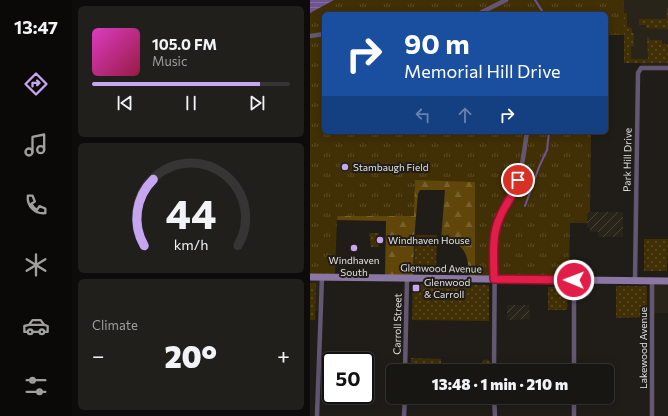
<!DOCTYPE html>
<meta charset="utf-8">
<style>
body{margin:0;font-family:Commissioner,sans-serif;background:#211f1c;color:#f1f3f6;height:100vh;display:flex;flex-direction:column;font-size:15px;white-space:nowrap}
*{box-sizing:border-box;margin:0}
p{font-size:13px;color:#9f9fa0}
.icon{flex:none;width:22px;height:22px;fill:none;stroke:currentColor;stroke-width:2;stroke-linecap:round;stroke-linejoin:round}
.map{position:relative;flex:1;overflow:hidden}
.details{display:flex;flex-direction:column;gap:6px;padding:6px;background:#0d0c0a;width:238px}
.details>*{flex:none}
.guide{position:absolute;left:12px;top:12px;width:286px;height:122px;border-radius:6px;box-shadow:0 2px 10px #0003,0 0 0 1px #363533;background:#1a4fa0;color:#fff;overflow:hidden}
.speed{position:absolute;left:12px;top:352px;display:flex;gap:8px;font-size:20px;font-weight:700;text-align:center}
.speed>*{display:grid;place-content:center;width:52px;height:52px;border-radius:50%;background:#181613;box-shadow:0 2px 10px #0003,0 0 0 1px #363533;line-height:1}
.speed .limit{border:2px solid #111;border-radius:6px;background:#fff;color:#111}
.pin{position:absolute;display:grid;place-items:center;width:34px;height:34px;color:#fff;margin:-17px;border:2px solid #fff;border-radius:50%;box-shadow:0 1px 4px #0007}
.me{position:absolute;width:44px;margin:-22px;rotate:271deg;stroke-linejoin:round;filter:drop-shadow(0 0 3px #0008)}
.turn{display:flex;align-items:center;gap:14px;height:84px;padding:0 16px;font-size:18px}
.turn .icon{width:52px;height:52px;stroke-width:2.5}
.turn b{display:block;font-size:28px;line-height:34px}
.lanes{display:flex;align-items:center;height:38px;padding:0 16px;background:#0003;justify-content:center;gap:20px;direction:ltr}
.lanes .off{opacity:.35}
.big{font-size:30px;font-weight:800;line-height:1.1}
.details .widget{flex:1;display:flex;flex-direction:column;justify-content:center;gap:6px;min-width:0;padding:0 14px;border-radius:6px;background:#211f1c}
.details .dial{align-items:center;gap:0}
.dial svg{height:104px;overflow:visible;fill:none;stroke:#363533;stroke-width:7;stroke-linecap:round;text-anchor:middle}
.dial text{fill:#f1f3f6;stroke:none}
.song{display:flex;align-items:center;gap:12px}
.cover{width:48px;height:48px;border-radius:6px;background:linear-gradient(135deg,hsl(310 70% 55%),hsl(340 70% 35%))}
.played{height:4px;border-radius:2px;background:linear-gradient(90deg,#c6a6f0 85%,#363533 85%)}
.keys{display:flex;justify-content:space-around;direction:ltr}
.heat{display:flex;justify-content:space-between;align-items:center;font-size:22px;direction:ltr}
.trip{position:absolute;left:76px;top:364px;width:228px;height:40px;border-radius:6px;background:#181613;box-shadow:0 2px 10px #0003,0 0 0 1px #363533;font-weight:800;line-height:40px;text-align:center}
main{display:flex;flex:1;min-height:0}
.tabs{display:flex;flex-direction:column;width:72px;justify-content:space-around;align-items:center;background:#0a0908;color:#9f9fa0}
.tabs .icon{width:28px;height:28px}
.tabs .selected{color:#c6a6f0}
.tabs b{font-size:18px;color:#f1f3f6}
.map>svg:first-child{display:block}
.built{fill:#29241a}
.industrial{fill:url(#industrial-furrows)}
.grass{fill:url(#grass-dots)}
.forest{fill:url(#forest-firs)}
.park{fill:url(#park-tufts)}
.water{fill:url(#water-rules)}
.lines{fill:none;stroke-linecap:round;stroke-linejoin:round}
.stream{stroke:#705492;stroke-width:2}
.minor{stroke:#635772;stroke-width:4.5}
.secondary{stroke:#8a77a3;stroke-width:7}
.route-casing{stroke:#92132f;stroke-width:10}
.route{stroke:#e11d48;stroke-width:7}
.poi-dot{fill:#c6a6f0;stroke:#201d19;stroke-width:1.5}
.labels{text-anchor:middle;stroke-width:4;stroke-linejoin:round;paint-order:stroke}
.street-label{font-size:10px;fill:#e2e1de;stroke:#201d19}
.poi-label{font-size:10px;fill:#e2e1de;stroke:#201d19;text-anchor:start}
</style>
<main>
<nav class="tabs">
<b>13:47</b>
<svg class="icon selected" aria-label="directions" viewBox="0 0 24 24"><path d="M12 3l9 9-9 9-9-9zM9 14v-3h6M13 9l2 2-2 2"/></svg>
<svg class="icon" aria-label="music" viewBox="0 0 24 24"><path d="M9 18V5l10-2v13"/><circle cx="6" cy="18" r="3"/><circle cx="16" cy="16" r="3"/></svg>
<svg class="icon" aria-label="phone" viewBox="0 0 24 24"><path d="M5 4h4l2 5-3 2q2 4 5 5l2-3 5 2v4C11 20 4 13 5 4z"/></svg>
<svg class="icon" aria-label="climate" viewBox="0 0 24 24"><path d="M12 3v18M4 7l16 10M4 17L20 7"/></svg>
<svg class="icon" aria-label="car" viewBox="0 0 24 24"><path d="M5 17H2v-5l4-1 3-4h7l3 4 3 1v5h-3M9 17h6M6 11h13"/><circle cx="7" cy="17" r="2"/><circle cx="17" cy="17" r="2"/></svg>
<svg class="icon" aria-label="filters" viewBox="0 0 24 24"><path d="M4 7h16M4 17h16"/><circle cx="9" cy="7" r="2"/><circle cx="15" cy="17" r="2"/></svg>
</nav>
<section class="details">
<div class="widget">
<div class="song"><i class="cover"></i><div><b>105.0 FM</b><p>Music</p></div></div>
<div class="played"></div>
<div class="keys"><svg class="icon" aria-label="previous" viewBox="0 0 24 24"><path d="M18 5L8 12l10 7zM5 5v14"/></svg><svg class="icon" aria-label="pause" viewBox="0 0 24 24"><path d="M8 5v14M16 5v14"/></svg><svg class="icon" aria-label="next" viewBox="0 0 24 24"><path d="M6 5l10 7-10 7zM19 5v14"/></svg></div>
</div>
<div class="widget dial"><svg viewBox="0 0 100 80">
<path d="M14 69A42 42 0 1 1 86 69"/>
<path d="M14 69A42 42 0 0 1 21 18" stroke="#c6a6f0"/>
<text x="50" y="56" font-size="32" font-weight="700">44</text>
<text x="50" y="72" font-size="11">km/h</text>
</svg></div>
<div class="widget"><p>Climate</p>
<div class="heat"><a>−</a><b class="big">20°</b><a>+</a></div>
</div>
</section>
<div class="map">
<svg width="358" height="416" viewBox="0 0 358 416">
<defs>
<pattern id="industrial-furrows" width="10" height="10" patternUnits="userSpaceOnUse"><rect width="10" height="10" fill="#29241a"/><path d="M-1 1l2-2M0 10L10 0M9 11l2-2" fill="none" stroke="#48443b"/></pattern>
<pattern id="grass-dots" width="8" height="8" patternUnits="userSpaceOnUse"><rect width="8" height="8" fill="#412f05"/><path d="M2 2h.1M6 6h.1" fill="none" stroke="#5c4d29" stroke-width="1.8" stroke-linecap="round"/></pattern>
<pattern id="forest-firs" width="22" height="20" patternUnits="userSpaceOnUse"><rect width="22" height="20" fill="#604709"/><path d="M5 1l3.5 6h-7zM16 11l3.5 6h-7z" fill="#76612c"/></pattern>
<pattern id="park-tufts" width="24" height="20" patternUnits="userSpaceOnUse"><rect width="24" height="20" fill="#412f05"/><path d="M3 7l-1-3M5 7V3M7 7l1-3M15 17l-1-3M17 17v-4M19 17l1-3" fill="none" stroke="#5c4d29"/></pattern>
<pattern id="water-rules" width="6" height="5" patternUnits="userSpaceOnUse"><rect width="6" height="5" fill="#705492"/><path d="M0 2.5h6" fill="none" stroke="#846ca1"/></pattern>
</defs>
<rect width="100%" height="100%" fill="#201d19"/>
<path class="built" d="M 314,0 L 358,0 L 358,68 L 331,68 L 330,63 L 314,63 Z
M 0,277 L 12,277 L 11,311 L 0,311 Z
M 342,281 L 358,281 L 358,313 L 342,313 Z"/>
<path class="industrial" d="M 277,212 L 313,212 L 313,237 L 288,237 L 288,232 L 280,232 L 280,228 L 277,228 Z
M 197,305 L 219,305 L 220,319 L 197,320 Z"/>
<path class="grass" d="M 357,8 L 358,8 L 358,29 L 336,28 L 336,25 L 329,25 L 329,19 L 356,19 Z
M 314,13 L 317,13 L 317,27 L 322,28 L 322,33 L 324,33 L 324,46 L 321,47 L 321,59 L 338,59 L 337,37 L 339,37 L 340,40 L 352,40 L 352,44 L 358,44 L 358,63 L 314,63 Z
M 59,233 L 69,233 L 69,235 L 66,236 L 66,243 L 69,243 L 69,247 L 61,247 Z
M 105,235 L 127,235 L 126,269 L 104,269 Z
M 334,239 L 358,239 L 357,271 L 334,271 Z
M 0,283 L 6,283 L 5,320 L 0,320 Z
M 103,284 L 179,285 L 179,321 L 102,320 Z
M 306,286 L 337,286 L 337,317 L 306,318 Z
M 238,287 L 258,287 L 257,310 L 238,310 Z
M 101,358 L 131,359 L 131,371 L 101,371 Z
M171.5 364a4.5 4.5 0 1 1 9 0a4.5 4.5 0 1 1-9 0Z
M 101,397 L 131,397 L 131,405 L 100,405 Z"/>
<path class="forest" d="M 281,132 L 168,279 L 160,279 C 157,256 158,243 131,240 L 135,190 L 110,190 L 108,194 L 104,239 L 103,278 L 75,278 L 76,221 L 27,220 L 28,208 L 96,170 Z"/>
<path class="park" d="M 0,0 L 314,0 L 314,35 L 296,35 L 296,14 L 14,14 L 14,132 L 281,132 L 280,212 L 277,212 L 277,223 L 260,223 L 259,280 L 165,279 L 165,182 L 105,180 L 104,216 L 27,216 L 25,277 L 0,277 Z"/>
<path class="water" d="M 0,0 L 24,0 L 0,13 Z"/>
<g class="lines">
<path class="stream" d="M 225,0 L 234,14
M 215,206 L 229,167 L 237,150 L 239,132"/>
<path class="minor" d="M 168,14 L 196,0
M 0,36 L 14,34
M 264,280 L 264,371
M 325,280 L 328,73 L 331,68 L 358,68
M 342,281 L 342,416
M 95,371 L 97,278
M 184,371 L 185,233 C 189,216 199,206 205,191 C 212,173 214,151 217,132
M 184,397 L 185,416
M 264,397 L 264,416
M 7,416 L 12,277
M 94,416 L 95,397"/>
<path class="secondary" d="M 0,277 L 358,281"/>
</g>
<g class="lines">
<defs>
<path id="route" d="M 208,180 C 205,194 195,204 190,217 C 181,236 184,258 184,279 L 264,280"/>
</defs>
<use href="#route" class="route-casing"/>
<use href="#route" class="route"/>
</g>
<g class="poi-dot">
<circle cx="35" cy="167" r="4"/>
<circle cx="70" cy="240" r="4"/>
<circle cx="44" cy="248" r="4"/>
<rect x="102" y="284" width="8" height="8" rx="2"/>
</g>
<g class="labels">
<g class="street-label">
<text transform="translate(317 160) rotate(-89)" y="4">Park Hill Drive</text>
<text transform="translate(131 268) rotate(1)" y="4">Glenwood Avenue</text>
<text transform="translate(87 324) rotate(-89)" y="4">Carroll Street</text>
<text transform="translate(333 348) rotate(-90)" y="4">Lakewood Avenue</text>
</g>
<g class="poi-label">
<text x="43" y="171">Stambaugh Field</text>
<text x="78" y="244">Windhaven House</text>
<text x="44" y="264" text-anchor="middle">Windhaven<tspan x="44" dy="12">South</tspan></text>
<text x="114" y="286">Glenwood<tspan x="114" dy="12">&amp; Carroll</tspan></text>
</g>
</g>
</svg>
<div class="speed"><div class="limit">50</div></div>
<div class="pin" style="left:208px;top:180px;background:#d93025"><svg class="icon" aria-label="arrive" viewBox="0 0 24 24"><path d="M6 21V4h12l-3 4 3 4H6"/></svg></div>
<svg class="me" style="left:264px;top:280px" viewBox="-20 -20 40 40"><circle r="17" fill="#e11d48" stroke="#fff" stroke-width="3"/><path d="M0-11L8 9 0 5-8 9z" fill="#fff"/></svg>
<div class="trip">13:48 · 1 min · 210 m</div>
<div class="guide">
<div class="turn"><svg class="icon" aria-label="right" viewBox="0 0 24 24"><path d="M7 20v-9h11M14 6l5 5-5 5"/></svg><div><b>90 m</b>Memorial Hill Drive</div></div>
<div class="lanes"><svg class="icon off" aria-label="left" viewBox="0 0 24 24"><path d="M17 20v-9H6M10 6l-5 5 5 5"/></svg><svg class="icon off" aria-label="ahead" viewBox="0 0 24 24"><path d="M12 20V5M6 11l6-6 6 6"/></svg><svg class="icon" aria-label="right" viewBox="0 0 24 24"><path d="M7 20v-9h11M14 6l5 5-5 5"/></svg></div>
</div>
</div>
</main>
